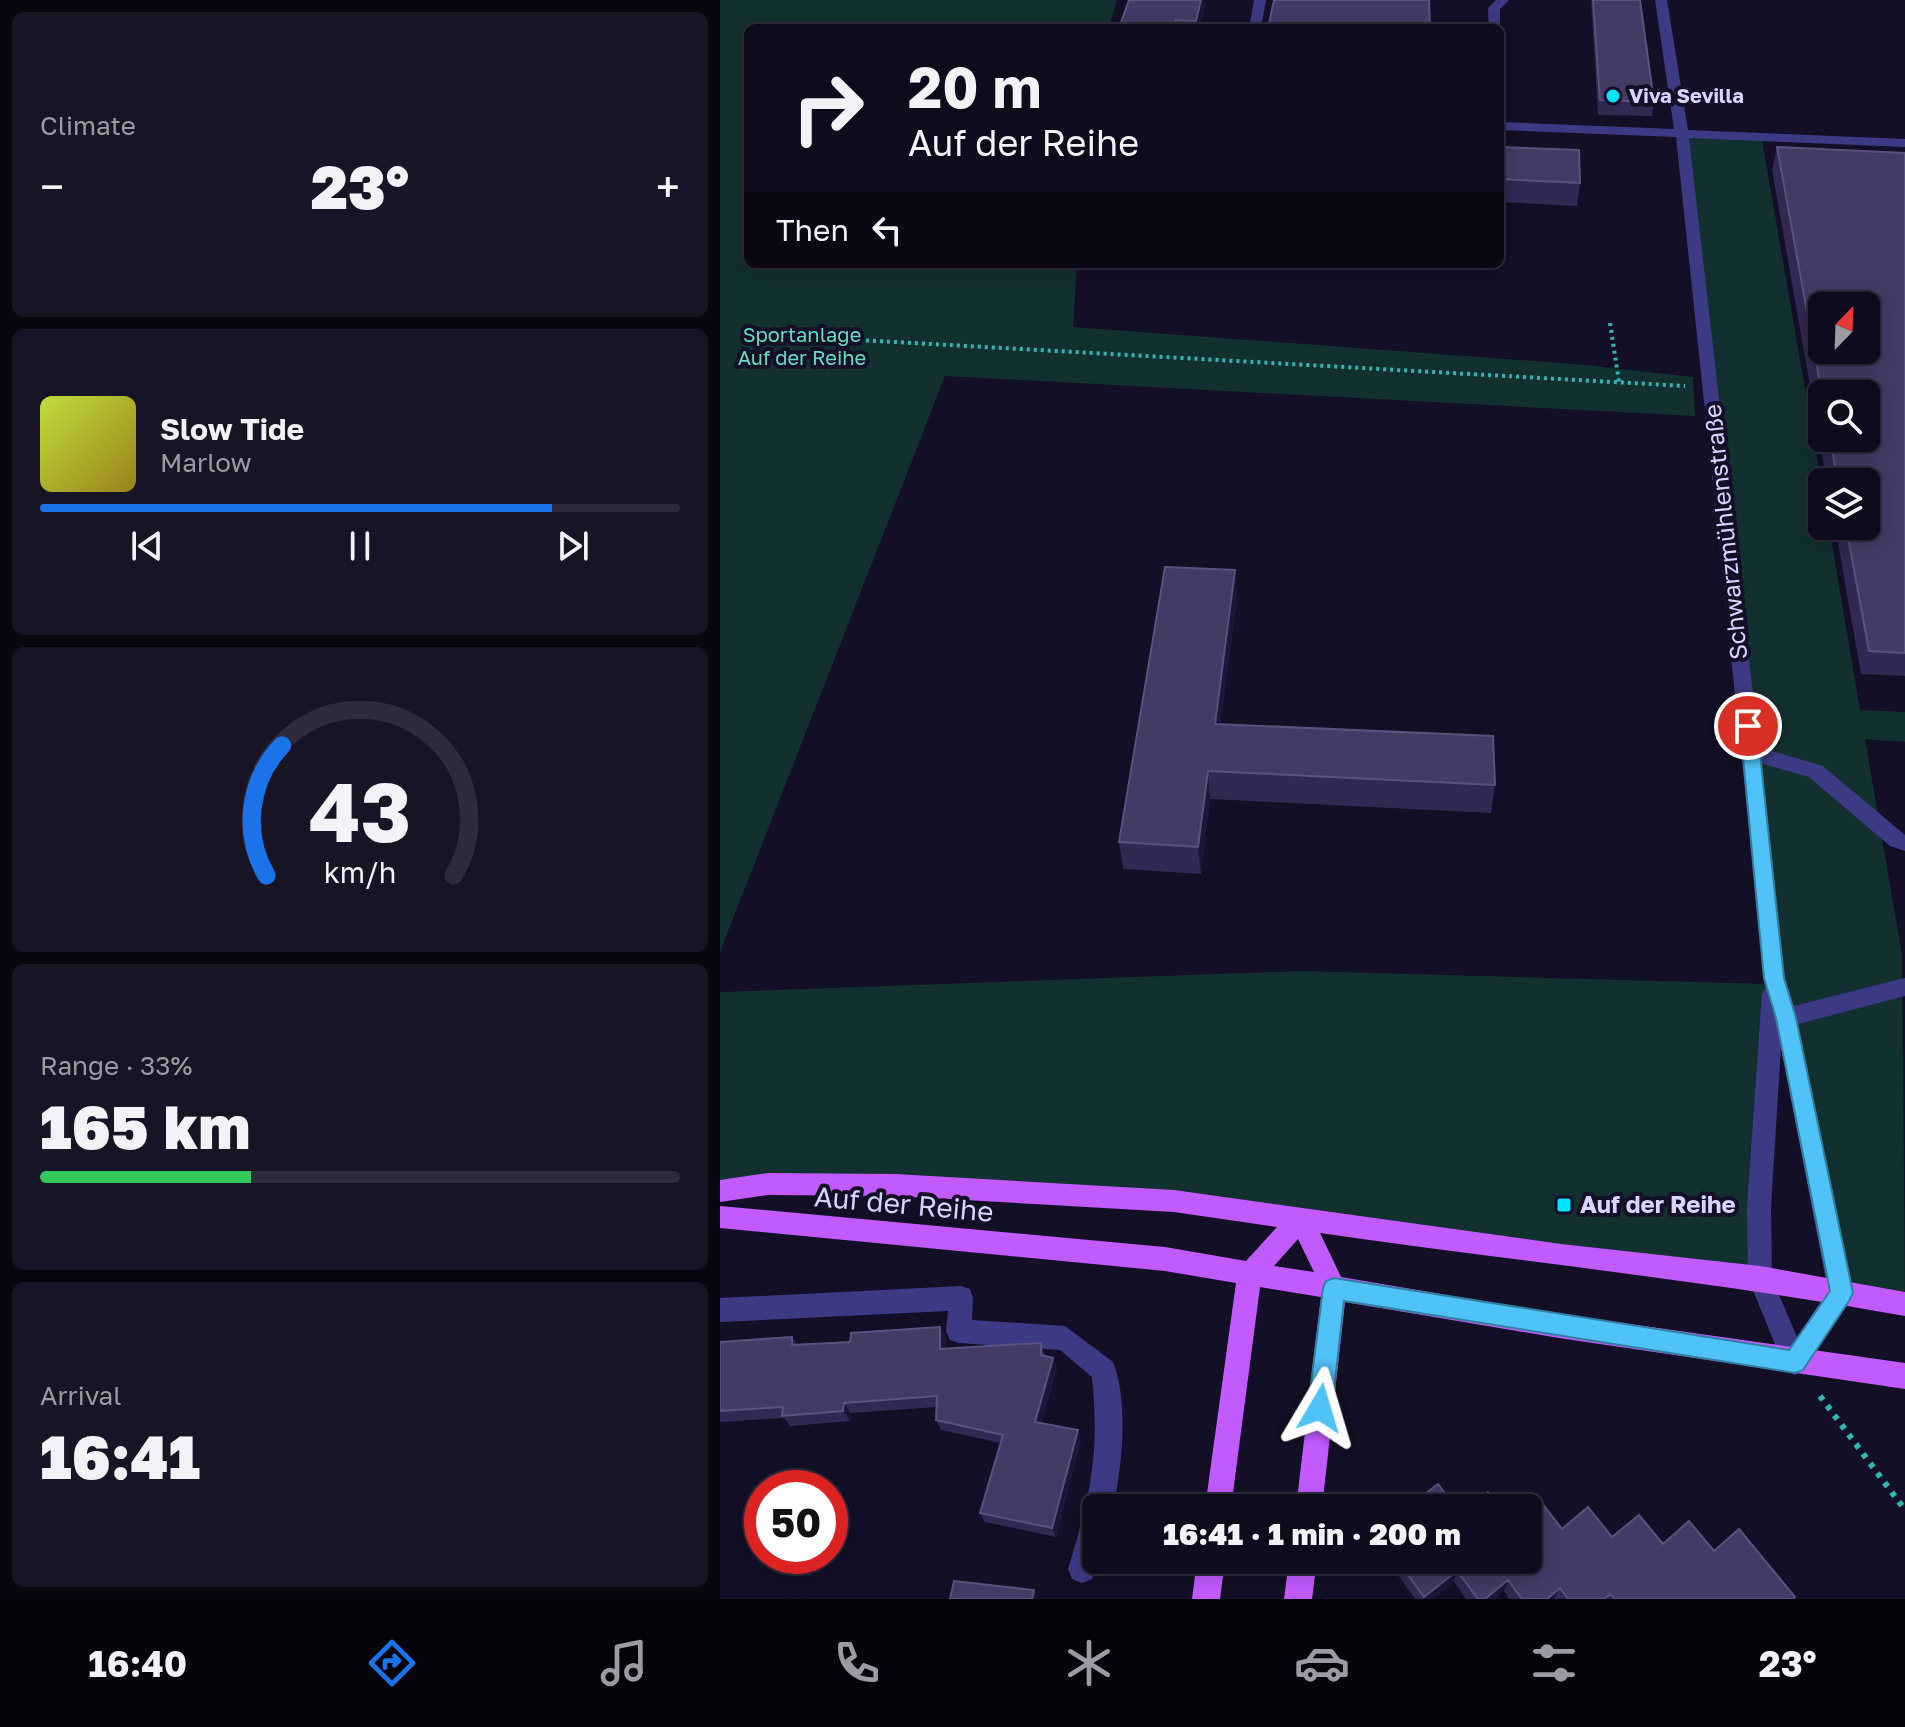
<!DOCTYPE html>
<meta charset="utf-8">
<style>
body{margin:0;font-family:"Golos Text",sans-serif;background:#171425;color:#f1f3f6;height:100vh;display:flex;flex-direction:column;font-size:30px;white-space:nowrap}
*{box-sizing:border-box;margin:0}
p{font-size:26px;color:#9b9ba3}
.icon{flex:none;width:44px;height:44px;fill:none;stroke:currentColor;stroke-width:2;stroke-linecap:round;stroke-linejoin:round}
.map{position:relative;flex:1;overflow:hidden}
.details{display:flex;flex-direction:column;gap:12px;padding:12px;background:#08060f;width:720px}
.details>*{flex:none}
.guide{position:absolute;left:24px;top:24px;width:760px;height:244px;border-radius:12px;box-shadow:0 4px 20px #0003,0 0 0 2px #2e2b3b;background:#0e0b1c;color:#f1f3f6;overflow:hidden}
.needle{width:52px;rotate:23deg}
.fabs{position:absolute;left:1088px;top:292px;display:grid;gap:16px}
.fabs a{display:grid;place-items:center;width:72px;height:72px;border-radius:12px;background:#0e0b1c;box-shadow:0 4px 20px #0003,0 0 0 2px #2e2b3b;font-size:40px}
.speed{position:absolute;left:24px;top:1470px;display:flex;gap:16px;font-size:40px;font-weight:700;text-align:center}
.speed>*{display:grid;place-content:center;width:104px;height:104px;border-radius:50%;background:#0e0b1c;box-shadow:0 4px 20px #0003,0 0 0 2px #2e2b3b;line-height:1}
.speed .limit{border:12px solid #d22;background:#fff;color:#111}
.pin{position:absolute;display:grid;place-items:center;width:68px;height:68px;color:#fff;margin:-34px;border:4px solid #fff;border-radius:50%;box-shadow:0 2px 8px #0007}
.me{position:absolute;width:88px;margin:-44px;rotate:7deg;stroke-linejoin:round;filter:drop-shadow(0 0 6px #0008)}
.turn{display:flex;align-items:center;gap:28px;height:168px;padding:0 32px;font-size:36px}
.turn .icon{width:104px;height:104px;stroke-width:2.5}
.turn b{display:block;font-size:56px;line-height:68px}
.then{display:flex;align-items:center;height:76px;padding:0 32px;background:#0003;gap:16px;font-size:30px}
.big{font-size:60px;font-weight:800;line-height:1.1}
.details .tile{flex:1;display:flex;flex-direction:column;justify-content:center;gap:12px;min-width:0;padding:0 28px;border-radius:12px;background:#171425}
.details .dial{align-items:center;gap:0}
.dial svg{height:208px;overflow:visible;fill:none;stroke:#2e2b3b;stroke-width:7;stroke-linecap:round;text-anchor:middle}
.dial text{fill:#f1f3f6;stroke:none}
.song{display:flex;align-items:center;gap:24px}
.cover{width:96px;height:96px;border-radius:12px;background:linear-gradient(135deg,hsl(70 70% 55%),hsl(50 70% 35%))}
.played{height:8px;border-radius:4px;background:linear-gradient(90deg,#1a73e8 80%,#2e2b3b 80%)}
.keys{display:flex;justify-content:space-around;direction:ltr}
.heat{display:flex;justify-content:space-between;align-items:center;font-size:44px;direction:ltr}
.charge{height:12px;border-radius:6px;background:linear-gradient(90deg,#34c759 33%,#2e2b3b 0)}
.trip{position:absolute;left:362px;top:1494px;width:460px;height:80px;border-radius:12px;background:#0e0b1c;box-shadow:0 4px 20px #0003,0 0 0 2px #2e2b3b;font-weight:800;line-height:80px;text-align:center}
.tabs{display:flex;height:128px;justify-content:space-around;align-items:center;background:#06040b;color:#9b9ba3}
.tabs .icon{width:56px;height:56px}
.tabs .active{color:#1a73e8}
.tabs b{font-size:36px;color:#f1f3f6}
main{display:flex;flex:1;min-height:0}
.map>svg:first-child{display:block}
.green{fill:#12302f}
.lines{fill:none;stroke-linecap:round;stroke-linejoin:round}
.path-far1{stroke:#2fb8b0;stroke-width:4;stroke-dasharray:3 4;stroke-linecap:butt}
.path{stroke:#2fb8b0;stroke-width:6;stroke-dasharray:5 7;stroke-linecap:butt}
.minor{fill:#3d3a85;fill-rule:evenodd}
.major{fill:#c25bff;fill-rule:evenodd}
.wall{fill:#312854;fill-rule:evenodd}
.shaded-wall{fill:#1d163a}
.building{fill:#433a66;stroke:#5a527e;stroke-width:2;fill-rule:evenodd}
.route{fill:#4fc3f7;stroke:#337fa1;stroke-width:2}
.poi-dot{fill:#00e5ff;stroke:#130f26;stroke-width:3}
.labels{text-anchor:middle;stroke-width:8;stroke-linejoin:round;paint-order:stroke}
.far-poi-label{font-size:20px;font-weight:bold;fill:#d9d4ff;stroke:#130f26;text-anchor:start}
.far-park-label{font-size:20px;fill:#5fe0c0;stroke:#130f26}
.street-label{font-size:24px;fill:#d9d4ff;stroke:#130f26}
.poi-label{font-size:24px;font-weight:bold;fill:#d9d4ff;stroke:#130f26;text-anchor:start}
.near-street-label{font-size:28px;fill:#d9d4ff;stroke:#130f26}
</style>
<main>
<section class="details">
<div class="tile"><p>Climate</p>
<div class="heat"><a>−</a><b class="big">23°</b><a>+</a></div>
</div>
<div class="tile">
<div class="song"><i class="cover"></i><div><b>Slow Tide</b><p>Marlow</p></div></div>
<div class="played"></div>
<div class="keys"><svg class="icon" aria-label="previous" viewBox="0 0 24 24"><path d="M18 5L8 12l10 7zM5 5v14"/></svg><svg class="icon" aria-label="pause" viewBox="0 0 24 24"><path d="M8 5v14M16 5v14"/></svg><svg class="icon" aria-label="next" viewBox="0 0 24 24"><path d="M6 5l10 7-10 7zM19 5v14"/></svg></div>
</div>
<div class="tile dial"><svg viewBox="0 0 100 80">
<path d="M14 69A42 42 0 1 1 86 69"/>
<path d="M14 69A42 42 0 0 1 20 19" stroke="#1a73e8"/>
<text x="50" y="56" font-size="32" font-weight="700">43</text>
<text x="50" y="72" font-size="11">km/h</text>
</svg></div>
<div class="tile"><p>Range · 33%</p><b class="big">165 km</b><div class="charge"></div></div>
<div class="tile"><p>Arrival</p><b class="big">16:41</b></div>
</section>
<div class="map">
<svg width="1185" height="1599" viewBox="0 0 1185 1599">
<rect width="100%" height="100%" fill="#130f26"/>
<path class="green" d="M 0,0 L 397,0 L 389,28 L 28,28 L 28,264 L 357,264 L 353,327 L 855,364 L 973,377 L 975,416 L 225,376 L 0,952 Z
M 967,137 L 1042,140 L 1102,487 L 1102,526 L 1109,526 L 1140,710 L 1185,712 L 1185,742 L 1145,739 L 1182,955 L 1185,1292 L 1129,1287 L 1103,1146 L 1062,977 Z
M 583,971 L 1049,984 L 1034,1272 L 579,1212 L 0,1183 L 0,992 Z"/>
<g class="lines">
<path class="path-far1" d="M 890,323 L 899,382
M 139,340 L 965,386"/>
<path class="path" d="M 1100,1396 L 1185,1510"/>
<path class="minor" d="M 534,0 L 546,0 L 541,28 L 529,28 Z
M 776,0 L 789,0 L 780,9 L 780,30 L 769,28 L 768,8 Z
M 935,0 L 947,0 L 968,130 L 1185,139 L 1185,147 L 969,138 L 1039,747 L 1103,766 L 1185,835 L 1185,851 L 1170,846 L 1089,777 L 1040,763 L 1065,978 L 1074,1006 L 1185,978 L 1185,996 L 1078,1024 L 1133,1293 L 1084,1371 L 1075,1375 L 1066,1371 L 1028,1278 L 1027,1207 L 1042,994 L 1046,987 L 956,137 L 780,130 L 780,122 L 954,129 ZM 1061,1047 L 1108,1291 L 1077,1337 L 1052,1278 L 1051,1207 Z
M 241,1286 L 250,1289 L 253,1298 L 252,1320 L 345,1326 L 393,1362 C 409,1402 402,1467 393,1508 L 376,1508 L 378,1560 L 372,1579 L 362,1583 L 352,1579 L 348,1569 C 370,1497 380,1455 372,1377 L 340,1350 L 239,1343 L 230,1340 L 226,1331 L 228,1311 L 0,1322 L 0,1298 Z"/>
<path class="major" d="M 48,1173 L 175,1174 L 454,1190 L 841,1244 L 1040,1266 L 1185,1292 L 1185,1316 C 991,1281 795,1261 600,1233 L 621,1277 L 839,1314 L 1185,1363 L 1185,1389 L 839,1338 L 625,1302 L 602,1508 L 576,1508 L 601,1297 L 540,1287 L 511,1508 L 485,1508 L 516,1283 L 445,1271 L 0,1228 L 0,1206 L 445,1247 L 526,1261 L 557,1227 L 454,1212 L 175,1196 L 48,1195 L 0,1202 L 0,1180 ZM 578,1239 L 594,1272 L 554,1266 Z
M 477,1560 L 505,1560 L 500,1599 L 472,1599 Z
M 569,1560 L 597,1560 L 592,1599 L 564,1599 Z"/>
</g>
<path class="wall" d="M 409,0 L 486,0 L 480,28 L 399,28 Z
M 871,0 L 920,0 L 934,102 L 932,116 L 878,115 Z
M 780,147 L 860,183 L 857,206 L 780,202 Z
M 1057,147 L 1185,153 L 1185,676 L 1141,674 L 1115,526 L 1146,526 L 1146,482 L 1107,482 L 1052,170 ZM 1102,394 L 1146,438 L 1102,438 Z
M 515,570 L 517,599 L 500,724 L 775,785 L 771,813 L 490,799 L 481,874 L 403,869 L 399,842 Z
M 220,1327 L 226,1338 L 226,1349 L 321,1343 L 325,1356 L 337,1368 L 321,1424 L 358,1430 L 361,1440 L 336,1537 L 265,1522 L 260,1513 L 281,1443 L 221,1430 L 216,1420 L 216,1407 L 131,1413 L 130,1421 L 70,1426 L 64,1418 L 0,1422 L 0,1342 L 72,1337 L 77,1344 L 130,1342 Z
M 842,1529 L 994,1551 L 1073,1599 L 789,1599 L 784,1591 L 775,1599 L 746,1599 L 734,1582 L 713,1599 L 695,1599 L 667,1560 L 808,1560 Z"/>
<path class="shaded-wall" d="M 481,0 L 486,0 L 480,28 L 476,28 L 476,21 Z
M 515,570 L 517,599 L 497,752 L 495,724 Z
M 488,771 L 490,799 L 481,874 L 478,847 Z
M 220,1327 L 226,1338 L 226,1360 L 220,1349 Z
M 333,1358 L 337,1368 L 319,1432 L 315,1422 Z
M 124,1403 L 131,1413 L 130,1421 L 123,1411 Z
M 358,1430 L 361,1440 L 336,1537 L 332,1528 Z
M 737,1571 L 734,1582 L 713,1599 L 704,1599 L 704,1597 Z
M 788,1580 L 784,1591 L 775,1599 L 765,1599 Z
M 840,1588 L 834,1599 L 827,1599 Z
M 314,1590 L 319,1599 L 312,1599 Z"/>
<path class="building" d="M 409,0 L 481,0 L 476,21 L 456,20 L 453,28 L 399,28 Z
M 554,0 L 709,0 L 710,28 L 548,28 Z
M 873,0 L 920,0 L 934,102 L 880,100 Z
M 780,147 L 859,150 L 860,183 L 780,179 Z
M 1057,147 L 1185,153 L 1185,653 L 1149,651 L 1126,526 L 1146,526 L 1146,482 L 1118,482 L 1110,438 L 1146,438 L 1146,394 L 1102,394 ZM 1102,306 L 1146,306 L 1146,350 L 1102,350 Z
M 445,567 L 515,570 L 495,724 L 773,736 L 775,785 L 488,771 L 478,847 L 399,842 Z
M 220,1327 L 220,1349 L 321,1343 L 321,1355 L 333,1358 L 315,1422 L 358,1430 L 332,1528 L 260,1513 L 283,1435 L 216,1420 L 217,1396 L 124,1403 L 123,1411 L 62,1416 L 63,1407 L 0,1411 L 0,1342 L 72,1337 L 72,1345 L 130,1342 L 131,1333 Z
M 718,1484 L 736,1508 L 687,1508 Z
M 768,1492 L 780,1508 L 748,1508 Z
M 818,1498 L 842,1529 L 868,1507 L 892,1537 L 919,1515 L 943,1544 L 969,1521 L 994,1551 L 1019,1529 L 1075,1597 L 1073,1599 L 895,1599 L 890,1594 L 884,1599 L 848,1599 L 840,1588 L 827,1599 L 802,1599 L 788,1580 L 765,1599 L 758,1599 L 737,1571 L 704,1597 L 677,1560 L 808,1560 L 808,1508 L 807,1508 Z
M 234,1581 L 314,1590 L 312,1599 L 230,1599 Z"/>
<path class="route" d="M 1028,719 L 1037,726 L 1064,978 L 1076,1018 L 1133,1293 L 1129,1301 L 1083,1370 L 1075,1373 L 624,1301 L 612,1408 L 608,1416 L 600,1420 L 592,1416 L 588,1408 L 603,1288 L 606,1281 L 614,1278 L 1069,1350 L 1110,1291 L 1056,1018 L 1044,978 L 1020,726 Z"/>
<g class="poi-dot">
<circle cx="893" cy="96" r="8"/>
<rect x="836" y="1197" width="16" height="16" rx="4"/>
</g>
<g class="labels">
<g class="far-poi-label">
<text x="909" y="103">Viva Sevilla</text>
</g>
<g class="far-park-label">
<text x="82" y="342">Sportanlage<tspan x="82" dy="23">Auf der Reihe</tspan></text>
</g>
<g class="street-label">
<text transform="translate(1006 532) rotate(-96)" y="8">Schwarzmühlenstraße</text>
</g>
<g class="poi-label">
<text x="860" y="1213">Auf der Reihe</text>
</g>
<g class="near-street-label">
<text transform="translate(184 1204) rotate(5)" y="10">Auf der Reihe</text>
</g>
</g>
</svg>
<div class="fabs">
<a><svg class="needle" viewBox="-14 -14 28 28"><path d="M0-13l5 13h-10z" fill="#e53935"/><path d="M0 13l5-13h-10z" fill="#9b9ba3"/></svg></a>
<a><svg class="icon" aria-label="search" viewBox="0 0 24 24"><circle cx="10" cy="10" r="6"/><path d="M15 15l6 6"/></svg></a>
<a><svg class="icon" aria-label="layers" viewBox="0 0 24 24"><path d="M12 4l9 5-9 5-9-5zM3 14l9 5 9-5"/></svg></a>
</div>
<div class="speed"><div class="limit">50</div></div>
<div class="pin" style="left:1028px;top:726px;background:#d93025"><svg class="icon" aria-label="arrive" viewBox="0 0 24 24"><path d="M6 21V4h12l-3 4 3 4H6"/></svg></div>
<svg class="me" style="left:600px;top:1408px" viewBox="-20 -20 40 40"><path d="M0-17L14 15 0 8-14 15z" fill="#4fc3f7" stroke="#fff" stroke-width="4"/></svg>
<div class="trip">16:41 · 1 min · 200 m</div>
<div class="guide">
<div class="turn"><svg class="icon" aria-label="right" viewBox="0 0 24 24"><path d="M7 20v-9h11M14 6l5 5-5 5"/></svg><div><b>20 m</b>Auf der Reihe</div></div>
<div class="then">Then<svg class="icon" aria-label="left" viewBox="0 0 24 24"><path d="M17 20v-9H6M10 6l-5 5 5 5"/></svg></div>
</div>
</div>
</main>
<nav class="tabs">
<b>16:40</b>
<svg class="icon active" aria-label="directions" viewBox="0 0 24 24"><path d="M12 3l9 9-9 9-9-9zM9 14v-3h6M13 9l2 2-2 2"/></svg>
<svg class="icon" aria-label="music" viewBox="0 0 24 24"><path d="M9 18V5l10-2v13"/><circle cx="6" cy="18" r="3"/><circle cx="16" cy="16" r="3"/></svg>
<svg class="icon" aria-label="phone" viewBox="0 0 24 24"><path d="M5 4h4l2 5-3 2q2 4 5 5l2-3 5 2v4C11 20 4 13 5 4z"/></svg>
<svg class="icon" aria-label="climate" viewBox="0 0 24 24"><path d="M12 3v18M4 7l16 10M4 17L20 7"/></svg>
<svg class="icon" aria-label="car" viewBox="0 0 24 24"><path d="M5 17H2v-5l4-1 3-4h7l3 4 3 1v5h-3M9 17h6M6 11h13"/><circle cx="7" cy="17" r="2"/><circle cx="17" cy="17" r="2"/></svg>
<svg class="icon" aria-label="filters" viewBox="0 0 24 24"><path d="M4 7h16M4 17h16"/><circle cx="9" cy="7" r="2"/><circle cx="15" cy="17" r="2"/></svg>
<b>23°</b>
</nav>
